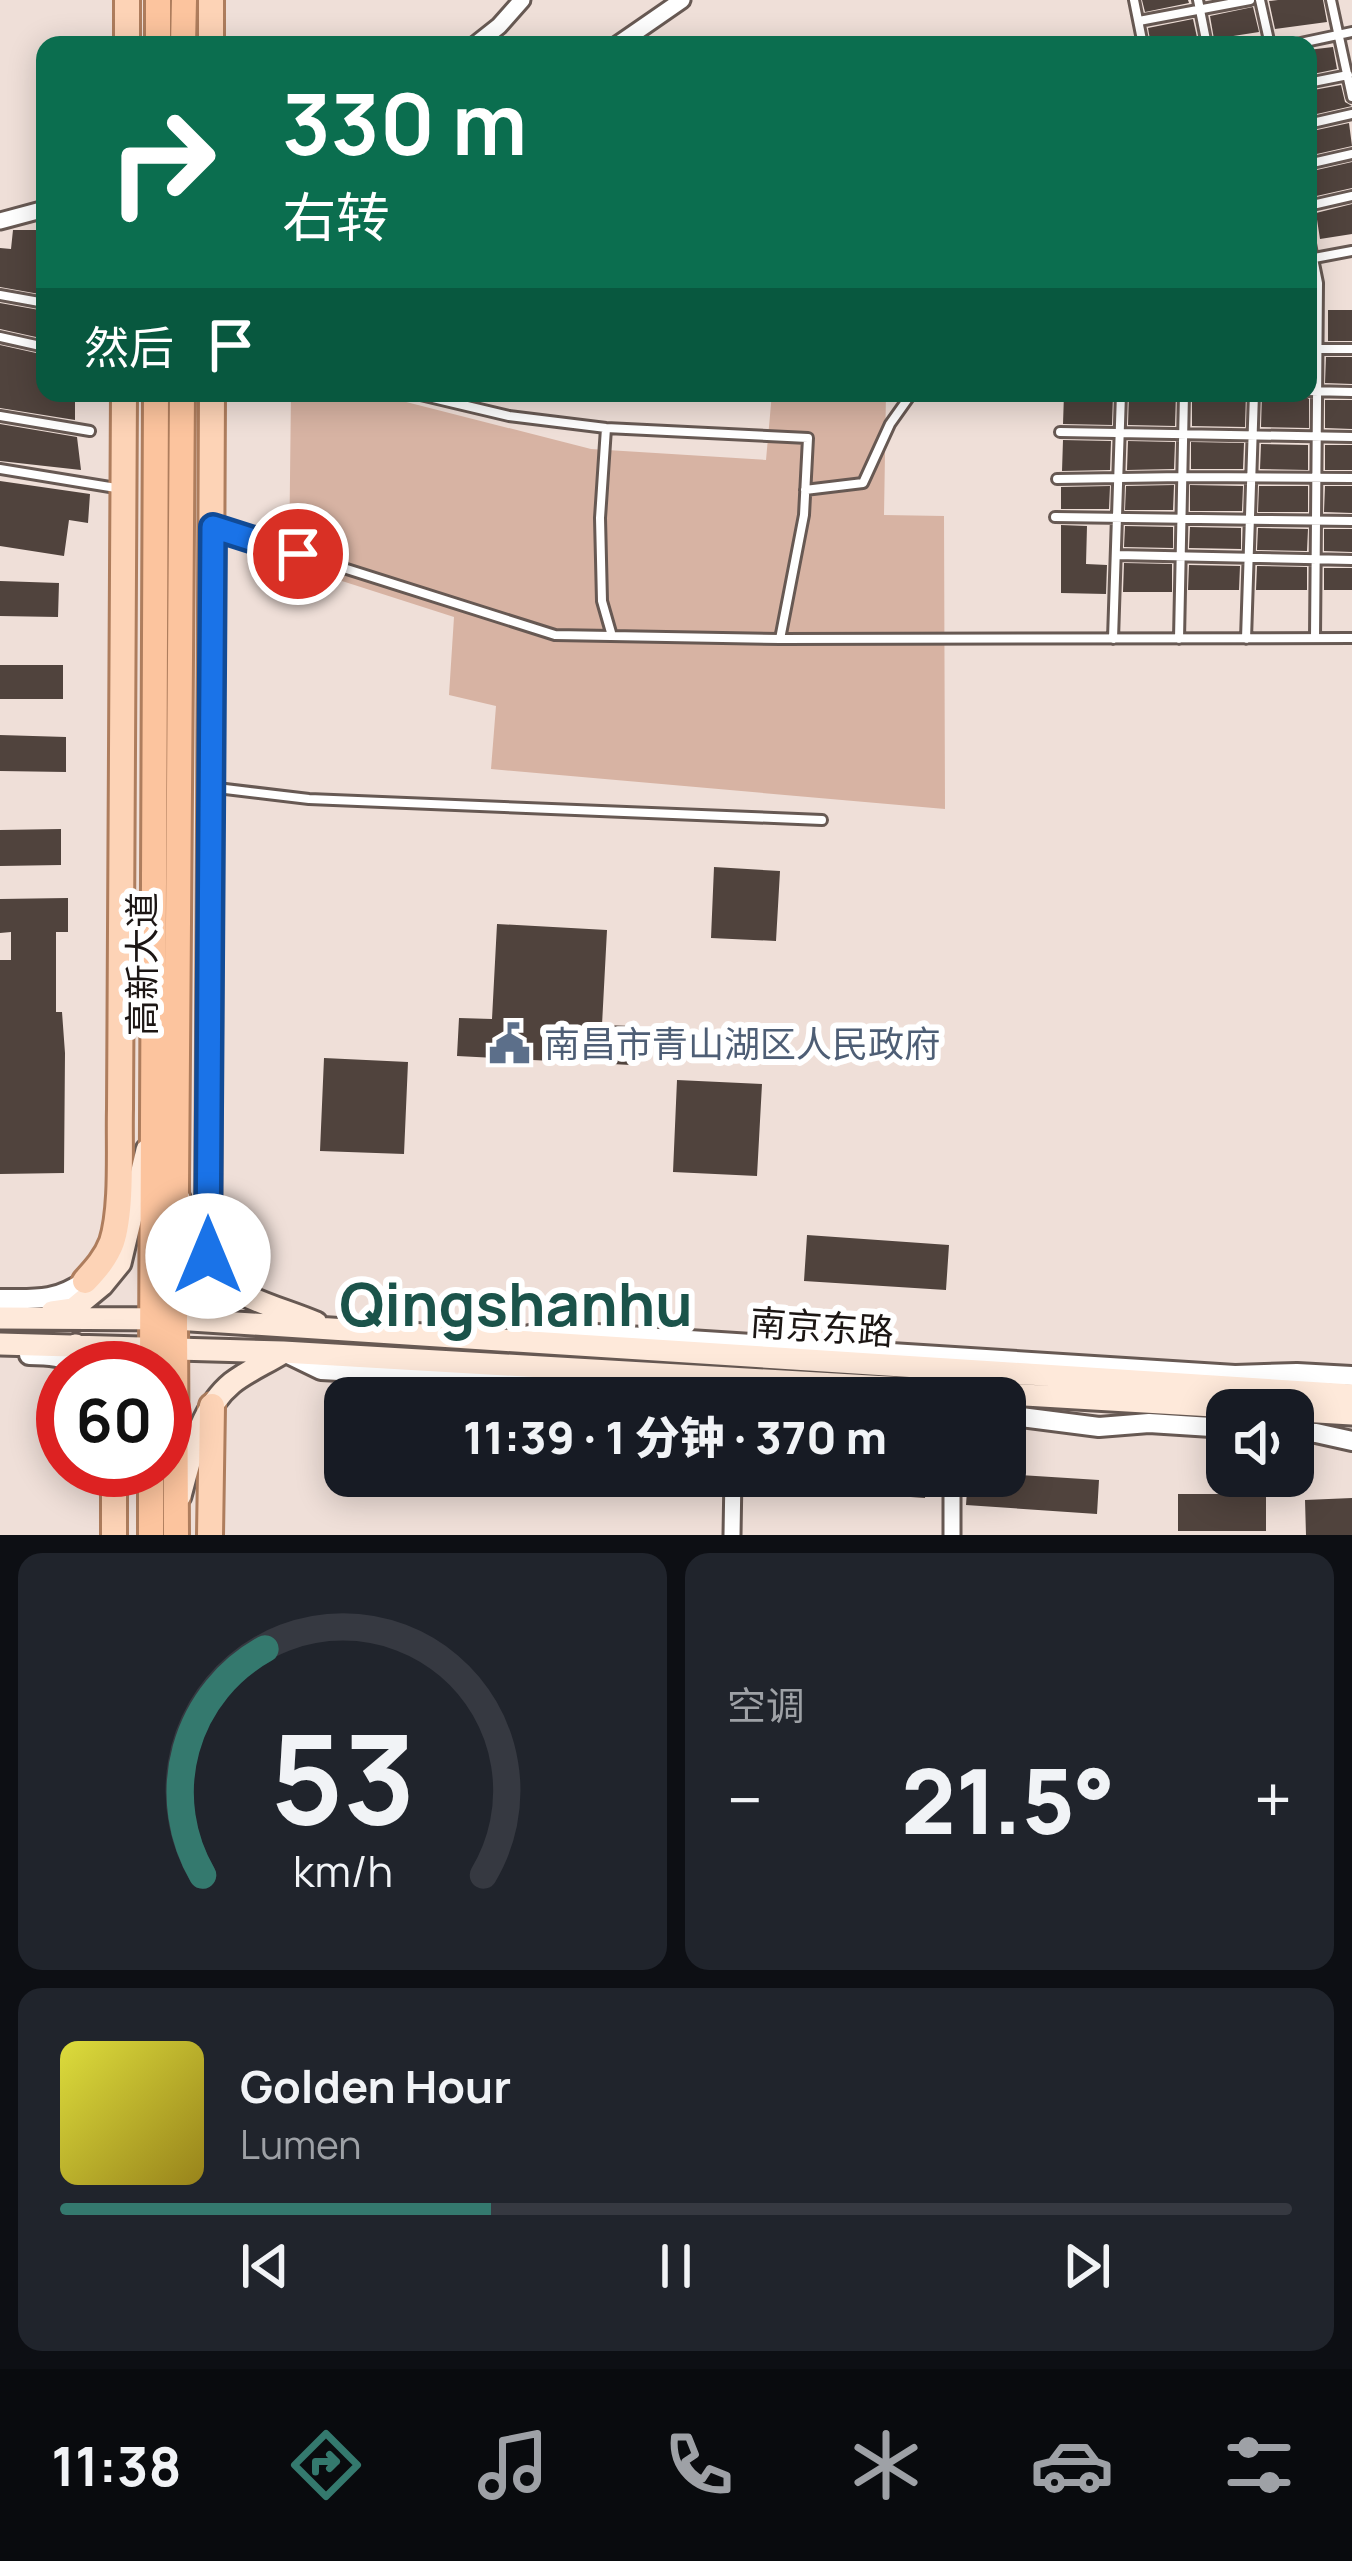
<!DOCTYPE html>
<html lang="zh">
<meta charset="utf-8">
<style>
body{margin:0;font-family:Manrope,"Noto Sans SC",sans-serif;background:#20242c;color:#f1f3f6;height:100vh;display:flex;flex-direction:column;font-size:45px;white-space:nowrap}
*{box-sizing:border-box;margin:0}
p{font-size:39px;color:#9ea1a6}
.icon{flex:none;width:66px;height:66px;fill:none;stroke:currentColor;stroke-width:2;stroke-linecap:round;stroke-linejoin:round}
.map{position:relative;height:1535px;overflow:hidden}
.side{display:flex;flex-direction:column;gap:18px;padding:18px;background:#0d0f14;flex:1}
.side>*{flex:none}
.top-card{position:absolute;left:36px;top:36px;width:1281px;height:366px;border-radius:24px;box-shadow:0 6px 30px #0003;background:#0b6e4f;color:#fff;overflow:hidden}
.fabs{position:absolute;left:1206px;top:1389px;display:grid;gap:24px}
.fabs a{display:grid;place-items:center;width:108px;height:108px;border-radius:24px;background:#171b24;box-shadow:0 6px 30px #0003;font-size:60px}
.speed{position:absolute;left:36px;top:1341px;display:flex;gap:24px;font-size:60px;font-weight:700;text-align:center}
.speed>*{display:grid;place-content:center;width:156px;height:156px;border-radius:50%;background:#171b24;box-shadow:0 6px 30px #0003;line-height:1}
.speed .limit{border:18px solid #d22;background:#fff;color:#111}
.pin{position:absolute;display:grid;place-items:center;width:102px;height:102px;color:#fff;margin:-51px;border:6px solid #fff;border-radius:50%;box-shadow:0 3px 12px #0007}
.me{position:absolute;width:132px;margin:-66px;rotate:0deg;stroke-linejoin:round;filter:drop-shadow(0 0 9px #0008)}
.turn{display:flex;align-items:center;gap:42px;height:252px;padding:0 48px;font-size:54px}
.turn .icon{width:156px;height:156px;stroke-width:2.5}
.turn b{display:block;font-size:84px;line-height:102px}
.then{display:flex;align-items:center;height:114px;padding:0 48px;background:#0003;gap:24px;font-size:45px}
.big{font-size:90px;font-weight:800;line-height:1.1}
.side .card{flex:1;display:flex;flex-direction:column;justify-content:center;gap:18px;min-width:0;padding:0 42px;border-radius:24px;background:#20242c}
.side .dial{align-items:center;gap:0}
.dial svg{height:312px;overflow:visible;fill:none;stroke:#363941;stroke-width:7;stroke-linecap:round;text-anchor:middle}
.dial text{fill:#f1f3f6;stroke:none}
.song{display:flex;align-items:center;gap:36px}
.cover{width:144px;height:144px;border-radius:18px;background:linear-gradient(135deg,hsl(60 70% 55%),hsl(50 70% 35%))}
.played{height:12px;border-radius:6px;background:linear-gradient(90deg,#34796e 35%,#363941 35%)}
.keys{display:flex;justify-content:space-around;direction:ltr}
.heat{display:flex;justify-content:space-between;align-items:center;font-size:66px;direction:ltr}
.side .tiles{flex:1;display:grid;gap:18px;grid-template-columns:1fr 1fr}
.card:last-child{grid-column:span 2}
.trip{position:absolute;left:324px;top:1377px;width:702px;height:120px;border-radius:24px;background:#171b24;box-shadow:0 6px 30px #0003;font-weight:800;line-height:120px;text-align:center}
.tab-bar{display:flex;height:192px;justify-content:space-around;align-items:center;background:#090b0e;color:#9ea1a6}
.tab-bar .icon{width:84px;height:84px}
.tab-bar .selected{color:#34796e}
.tab-bar b{font-size:54px;color:#f1f3f6}
.map>svg:first-child{display:block}
.green{fill:#d7b3a3}
.building{fill:#50433d}
.lines{fill:none;stroke-linecap:round;stroke-linejoin:round}
.service-casing{stroke:#675953;stroke-width:14}
.minor-casing{stroke:#675953;stroke-width:21}
.tertiary-casing{stroke:#675953;stroke-width:24}
.secondary-casing{stroke:#675953;stroke-width:27}
.primary-casing{stroke:#ae7d5d;stroke-width:30}
.trunk-casing{stroke:#ae7d5d;stroke-width:30}
.service{stroke:#fff;stroke-width:8}
.minor{stroke:#fff;stroke-width:15}
.tertiary{stroke:#fff;stroke-width:18}
.secondary{stroke:#fee9da;stroke-width:21}
.primary{stroke:#fdd3b6;stroke-width:24}
.trunk{stroke:#fcc49e;stroke-width:24}
.route-casing{stroke:#114b97;stroke-width:30}
.route{stroke:#1a73e8;stroke-width:21}
.labels{text-anchor:middle;stroke-width:12;stroke-linejoin:round;paint-order:stroke}
.street-label{font-size:36px;fill:#1c1614;stroke:#fff}
.service-label{font-size:36px;fill:#4e5e75;stroke:#fff;text-anchor:start}
.town-label{font-size:60px;font-weight:bold;fill:#1b534a;stroke:#fff}
</style>
<div class="map">
<svg width="1352" height="1535" viewBox="0 0 1352 1535">
<rect width="100%" height="100%" fill="#efdfd8"/>
<path class="green" d="M 291,393 L 371,393 L 591,449 L 766,460 L 772,393 L 886,393 L 884,515 L 944,516 L 945,809 L 491,769 L 496,706 L 449,695 L 454,617 L 289,564 Z"/>
<path class="building" d="M 1142,0 L 1188,0 L 1189,3 L 1145,12 Z
M 1278,0 L 1323,0 L 1327,22 L 1275,29 L 1269,1 Z
M 1253,7 L 1259,32 L 1214,39 L 1210,16 Z
M 1193,19 L 1198,42 L 1194,42 L 1195,45 L 1151,45 L 1148,28 Z
M 1333,47 L 1337,69 L 1308,75 L 1308,50 Z
M 1341,85 L 1345,102 L 1352,106 L 1308,116 L 1308,91 Z
M 1349,123 L 1352,146 L 1308,156 L 1308,132 Z
M 1352,162 L 1352,188 L 1312,197 L 1308,172 Z
M 1352,204 L 1352,234 L 1320,239 L 1316,213 Z
M 13,230 L 45,230 L 45,295 L 0,287 L 0,248 L 11,249 Z
M 0,303 L 45,311 L 45,339 L 0,329 Z
M 1328,310 L 1352,310 L 1352,341 L 1328,341 Z
M 0,345 L 45,355 L 45,393 L 75,393 L 75,420 L 0,408 Z
M 1326,357 L 1352,357 L 1352,384 L 1325,383 Z
M 1129,393 L 1176,393 L 1175,426 L 1128,425 Z
M 1192,393 L 1246,393 L 1245,427 L 1192,426 Z
M 1262,393 L 1300,393 L 1309,399 L 1309,428 L 1261,427 Z
M 1064,394 L 1113,395 L 1112,425 L 1063,424 Z
M 1325,400 L 1352,400 L 1352,429 L 1325,428 Z
M 0,424 L 77,437 L 81,470 L 0,461 Z
M 1063,440 L 1111,441 L 1110,470 L 1062,471 Z
M 1128,441 L 1175,442 L 1174,469 L 1127,470 Z
M 1191,442 L 1244,443 L 1243,469 L 1191,469 Z
M 1261,444 L 1308,445 L 1308,470 L 1260,469 Z
M 1325,445 L 1352,445 L 1352,470 L 1325,470 Z
M 0,481 L 90,494 L 88,523 L 69,520 L 64,556 L 0,546 Z
M 1174,485 L 1173,510 L 1125,510 L 1126,486 Z
M 1190,485 L 1243,486 L 1242,511 L 1190,511 Z
M 1110,486 L 1109,509 L 1061,509 L 1061,487 Z
M 1259,486 L 1308,486 L 1308,512 L 1258,512 Z
M 1325,486 L 1352,486 L 1352,513 L 1324,512 Z
M 1061,525 L 1087,526 L 1086,564 L 1107,565 L 1106,594 L 1061,593 Z
M 1125,526 L 1173,527 L 1173,548 L 1124,547 Z
M 1190,527 L 1241,528 L 1241,549 L 1189,548 Z
M 1258,528 L 1308,529 L 1307,551 L 1257,550 Z
M 1324,529 L 1352,529 L 1352,552 L 1324,551 Z
M 1124,563 L 1172,564 L 1172,592 L 1123,592 Z
M 1189,565 L 1240,566 L 1239,590 L 1188,590 Z
M 1257,566 L 1307,567 L 1307,590 L 1256,590 Z
M 1324,568 L 1352,568 L 1352,590 L 1324,590 Z
M 0,581 L 59,583 L 58,617 L 0,616 Z
M 0,665 L 63,665 L 63,699 L 0,699 Z
M 0,735 L 66,737 L 66,772 L 0,771 Z
M 61,829 L 61,865 L 0,866 L 0,830 Z
M 714,867 L 780,871 L 776,941 L 711,938 Z
M 68,898 L 68,932 L 56,932 L 56,1012 L 62,1012 L 65,1053 L 64,1173 L 0,1174 L 0,960 L 11,960 L 11,932 L 0,933 L 0,899 Z
M 497,924 L 607,930 L 602,1025 L 633,1026 L 631,1065 L 457,1056 L 459,1018 L 492,1019 Z
M 324,1058 L 408,1062 L 404,1154 L 320,1151 Z
M 677,1080 L 762,1084 L 757,1176 L 673,1172 Z
M 807,1235 L 949,1245 L 946,1290 L 804,1281 Z
M 1005,1474 L 1099,1480 L 1097,1514 L 966,1505 L 968,1476 L 1005,1476 Z
M 798,1476 L 927,1476 L 925,1498 L 797,1489 Z
M 1178,1494 L 1266,1494 L 1266,1531 L 1178,1531 Z
M 1352,1498 L 1352,1535 L 1306,1535 L 1305,1500 Z"/>
<g class="lines">
<defs>
<path id="service" d="M 1134,0 L 1143,45
M 1198,0 L 1207,45
M 1260,0 L 1270,45
M 1331,0 L 1352,97
M 1139,21 L 1250,0
M 1291,45 L 1352,32
M 1308,83 L 1348,75
M 1308,124 L 1352,114
M 1308,164 L 1352,154
M 1308,206 L 1352,196
M 1308,234 L 1318,283 L 1315,638
M 1309,259 L 1352,251
M 0,295 L 45,303
M 0,337 L 45,347
M 1308,349 L 1352,349
M 1308,391 L 1352,392
M 412,393 L 509,416 L 606,428 L 808,438 L 804,515 L 780,639
M 0,416 L 90,431
M 606,428 L 600,518 L 602,601 L 612,636
M 1060,432 L 1352,437
M 0,469 L 116,488
M 1057,479 L 1183,477 L 1352,478
M 805,490 L 863,483 L 890,424 L 912,393
M 1055,517 L 1352,521
M 214,527 L 555,635 L 780,639 L 1352,638
M 1116,555 L 1352,560
M 1113,639 L 1121,393
M 1179,639 L 1184,393
M 1246,639 L 1254,393
M 217,788 L 309,799 L 822,820"/>
<path id="minor" d="M 475,45 L 499,26 L 522,0
M 617,45 L 682,0
M 0,221 L 45,209
M 952,1476 L 952,1535
M 732,1535 L 733,1476"/>
<path id="tertiary" d="M 0,1299 C 35,1299 55,1302 85,1281
M 525,1336 L 549,1331 L 1235,1375 L 1297,1373 L 1352,1376
M 288,1354 L 321,1370 L 838,1398
M 29,1355 C 47,1355 66,1356 81,1368
M 1005,1415 L 1099,1427 L 1149,1423 L 1227,1428
M 1293,1432 L 1316,1433 L 1352,1441"/>
<path id="secondary" d="M 179,1198 C 191,1231 210,1276 243,1294 C 266,1306 293,1313 316,1323
M 52,1312 L 73,1309 L 102,1285 L 120,1263 L 147,1150
M 0,1318 L 175,1319 L 1352,1395
M 0,1344 L 283,1352 L 1352,1414
M 76,1345 L 107,1368
M 180,1496 C 191,1457 199,1410 232,1383 C 247,1371 266,1363 282,1353"/>
<path id="primary" d="M 211,0 L 211,45
M 127,45 L 127,0
M 208,1256 L 212,393
M 85,1281 C 96,1269 106,1258 112,1242 C 123,1208 119,1146 120,1109 L 124,393
M 114,1535 L 114,1470
M 210,1535 L 212,1406"/>
<path id="trunk" d="M 158,45 L 158,0
M 183,45 L 184,0
M 152,1368 L 156,393
M 151,1535 L 151,1470
M 176,1535 L 175,1319 L 182,393"/>
</defs>
<use href="#service" class="service-casing"/>
<use href="#minor" class="minor-casing"/>
<use href="#tertiary" class="tertiary-casing"/>
<use href="#secondary" class="secondary-casing"/>
<use href="#primary" class="primary-casing"/>
<use href="#trunk" class="trunk-casing"/>
<use href="#service" class="service"/>
<use href="#minor" class="minor"/>
<use href="#tertiary" class="tertiary"/>
<use href="#secondary" class="secondary"/>
<use href="#primary" class="primary"/>
<use href="#trunk" class="trunk"/>
</g>
<g class="lines">
<defs>
<path id="route" d="M 208,1256 L 213,527 L 298,554"/>
</defs>
<use href="#route" class="route-casing"/>
<use href="#route" class="route"/>
</g>
<defs>
<symbol id="civic-bare" viewBox="-9 -9 18 18"><path d="M-.6-6.5H3V-4.5H.6V-3L4-1V1h2V6H-6V1h2V-1L-.6-3ZM-1.2 2.5V6h2.4V2.5Z" fill="#5c6f8a" stroke="#fff" stroke-width="2.5" paint-order="stroke"/></symbol>
</defs>
<g fill-rule="evenodd">
<use href="#civic-bare" x="480" y="1014" width="59" height="59"/>
</g>
<g class="labels">
<g class="street-label">
<text transform="translate(142 964) rotate(-90)" y="13">高新大道</text>
<text transform="translate(822 1327) rotate(4)" y="13">南京东路</text>
</g>
<g class="service-label">
<text x="544" y="1057">南昌市青山湖区人民政府</text>
</g>
<g class="town-label">
<text x="516" y="1326">Qingshanhu</text>
</g>
</g>
</svg>
<div class="fabs">
<a><svg class="icon" aria-label="sound" viewBox="0 0 24 24"><path d="M4 9h4l5-4v14l-5-4H4zM17 9q2 3 0 6"/></svg></a>
</div>
<div class="speed"><div class="limit">60</div></div>
<div class="pin" style="left:298px;top:554px;background:#d93025"><svg class="icon" aria-label="arrive" viewBox="0 0 24 24"><path d="M6 21V4h12l-3 4 3 4H6"/></svg></div>
<svg class="me" style="left:208px;top:1256px" viewBox="-20 -20 40 40"><circle r="19" fill="#fff"/><path d="M0-13L10 11 0 6-10 11z" fill="#1a73e8"/></svg>
<div class="trip">11:39 · 1 分钟 · 370 m</div>
<div class="top-card">
<div class="turn"><svg class="icon" aria-label="right" viewBox="0 0 24 24"><path d="M7 20v-9h11M14 6l5 5-5 5"/></svg><div><b>330 m</b>右转</div></div>
<div class="then">然后<svg class="icon" aria-label="arrive" viewBox="0 0 24 24"><path d="M6 21V4h12l-3 4 3 4H6"/></svg></div>
</div>
</div>
<section class="side">
<div class="tiles">
<div class="card dial"><svg viewBox="0 0 100 80">
<path d="M14 69A42 42 0 1 1 86 69"/>
<path d="M14 69A42 42 0 0 1 30 11" stroke="#34796e"/>
<text x="50" y="56" font-size="32" font-weight="700">53</text>
<text x="50" y="72" font-size="11">km/h</text>
</svg></div>
<div class="card"><p>空调</p>
<div class="heat"><a>−</a><b class="big">21.5°</b><a>+</a></div>
</div>
<div class="card">
<div class="song"><i class="cover"></i><div><b>Golden Hour</b><p>Lumen</p></div></div>
<div class="played"></div>
<div class="keys"><svg class="icon" aria-label="previous" viewBox="0 0 24 24"><path d="M18 5L8 12l10 7zM5 5v14"/></svg><svg class="icon" aria-label="pause" viewBox="0 0 24 24"><path d="M8 5v14M16 5v14"/></svg><svg class="icon" aria-label="next" viewBox="0 0 24 24"><path d="M6 5l10 7-10 7zM19 5v14"/></svg></div>
</div>
</div>
</section>
<nav class="tab-bar">
<b>11:38</b>
<svg class="icon selected" aria-label="directions" viewBox="0 0 24 24"><path d="M12 3l9 9-9 9-9-9zM9 14v-3h6M13 9l2 2-2 2"/></svg>
<svg class="icon" aria-label="music" viewBox="0 0 24 24"><path d="M9 18V5l10-2v13"/><circle cx="6" cy="18" r="3"/><circle cx="16" cy="16" r="3"/></svg>
<svg class="icon" aria-label="phone" viewBox="0 0 24 24"><path d="M5 4h4l2 5-3 2q2 4 5 5l2-3 5 2v4C11 20 4 13 5 4z"/></svg>
<svg class="icon" aria-label="climate" viewBox="0 0 24 24"><path d="M12 3v18M4 7l16 10M4 17L20 7"/></svg>
<svg class="icon" aria-label="car" viewBox="0 0 24 24"><path d="M5 17H2v-5l4-1 3-4h7l3 4 3 1v5h-3M9 17h6M6 11h13"/><circle cx="7" cy="17" r="2"/><circle cx="17" cy="17" r="2"/></svg>
<svg class="icon" aria-label="filters" viewBox="0 0 24 24"><path d="M4 7h16M4 17h16"/><circle cx="9" cy="7" r="2"/><circle cx="15" cy="17" r="2"/></svg>
</nav>
